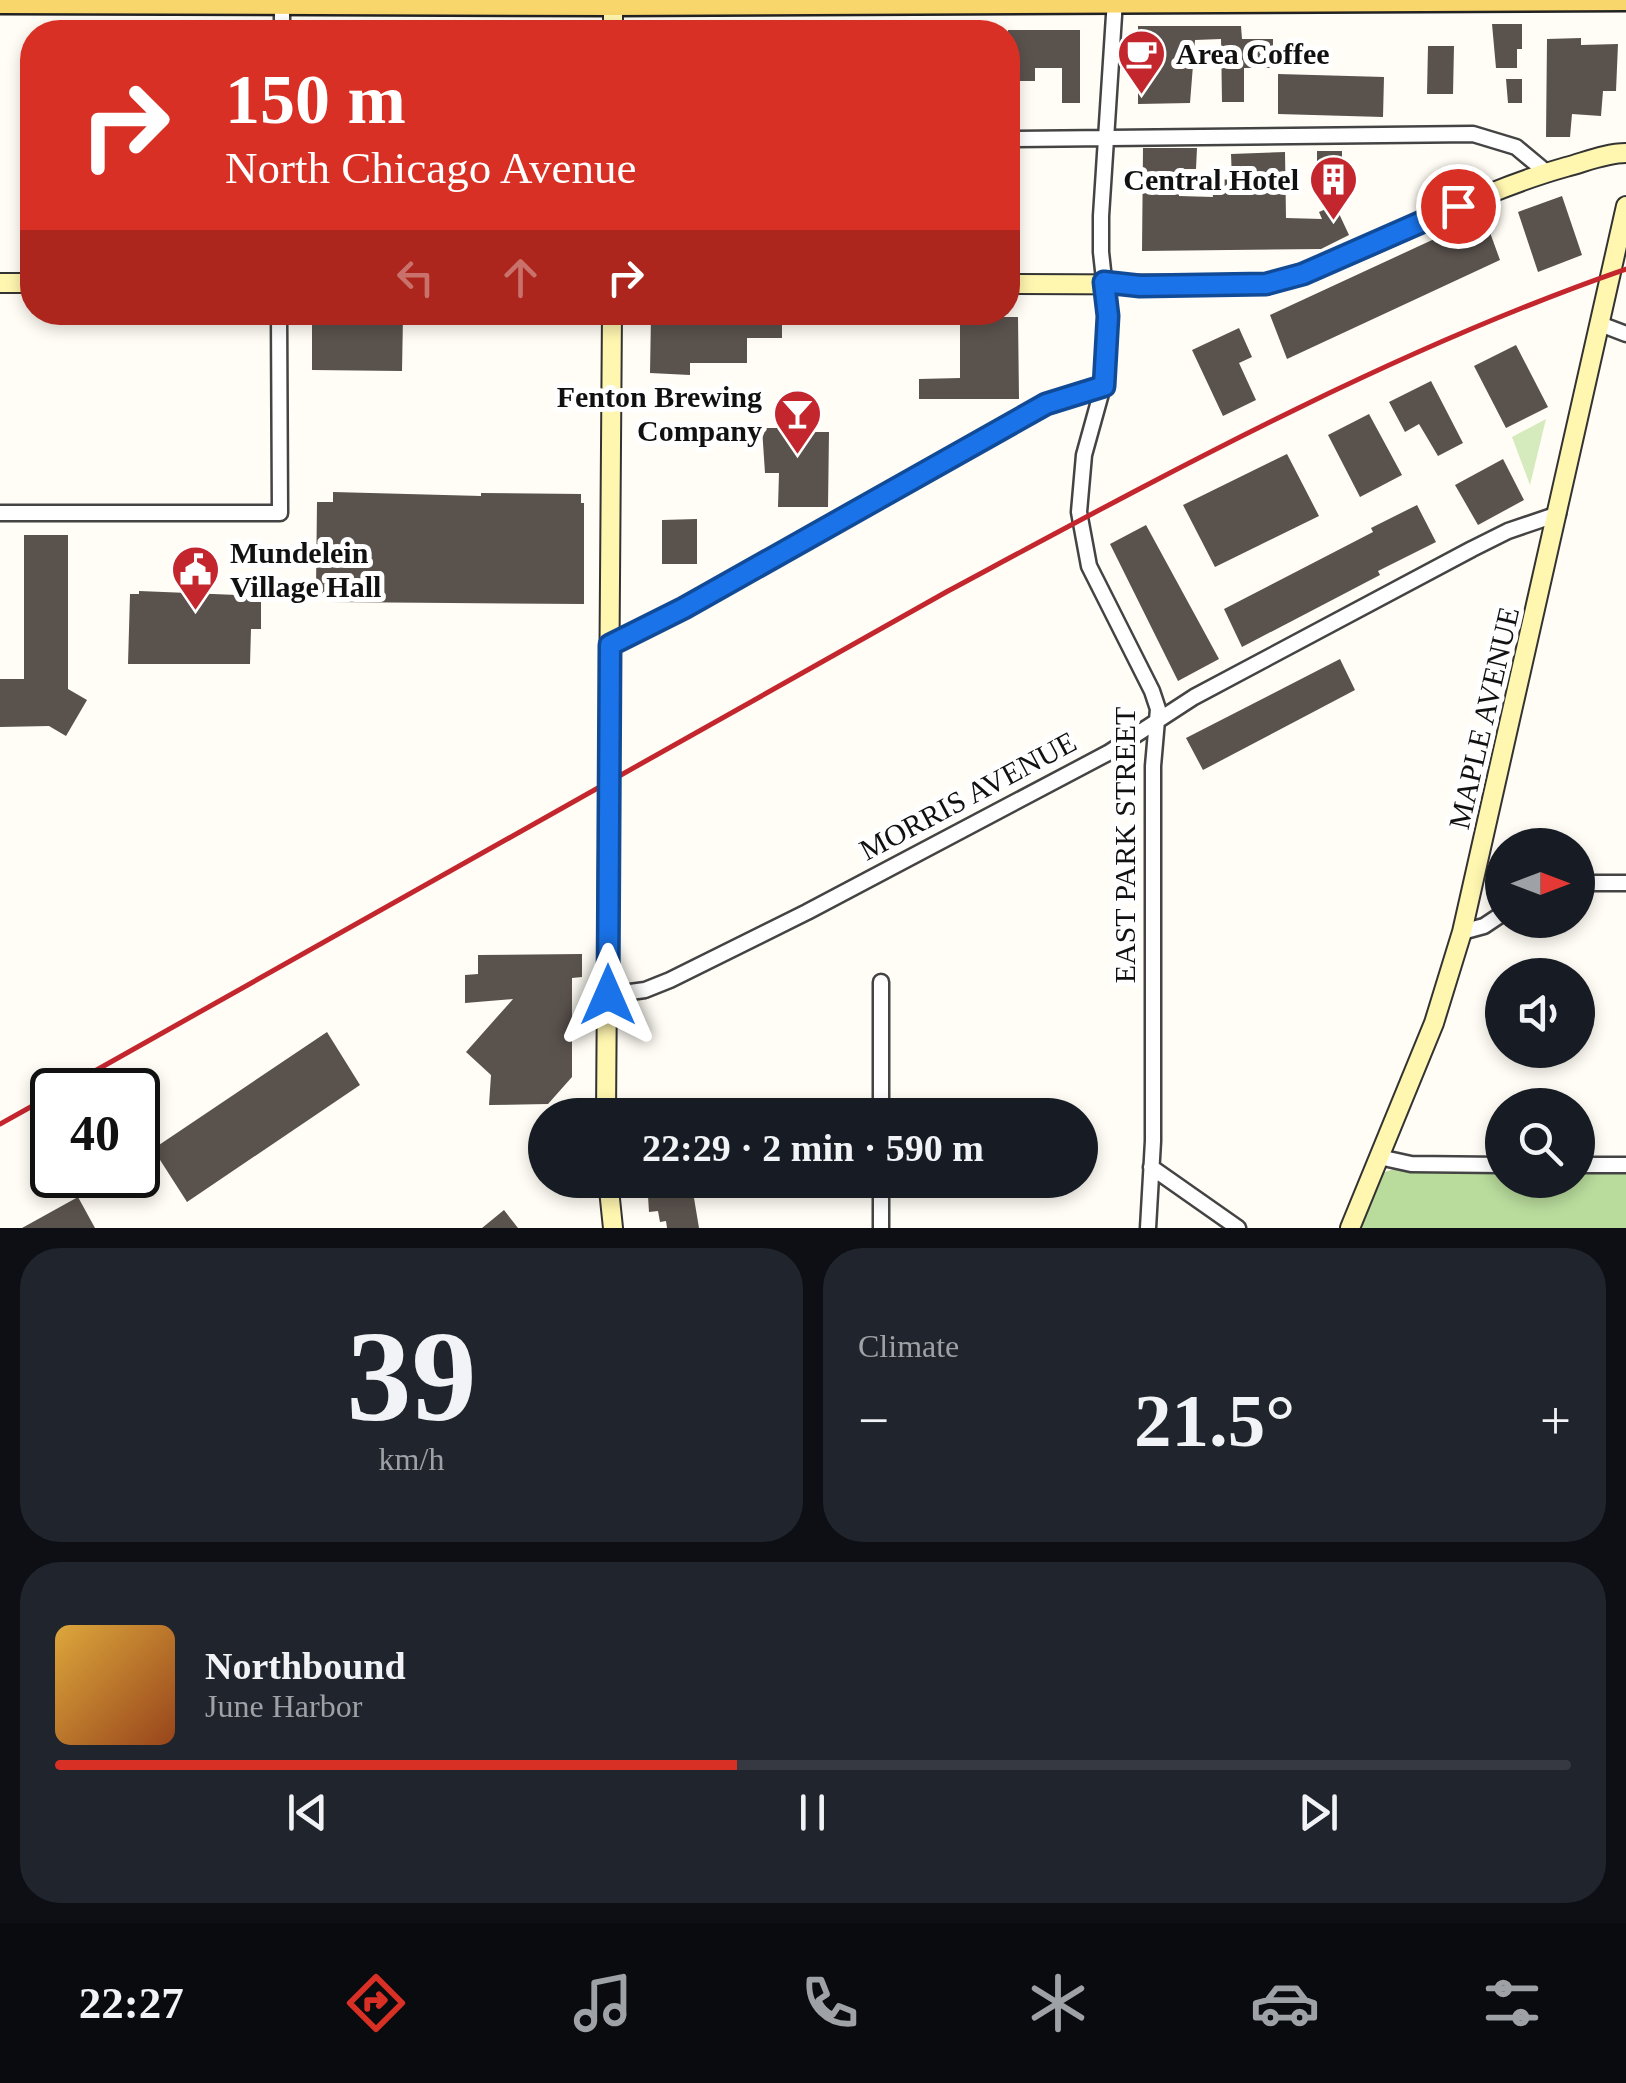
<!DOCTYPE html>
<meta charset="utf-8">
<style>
body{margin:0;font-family:"Times New Roman",serif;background:#20242c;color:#f1f3f6;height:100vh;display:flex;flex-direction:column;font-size:38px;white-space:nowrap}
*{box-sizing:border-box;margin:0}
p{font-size:32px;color:#9ea1a6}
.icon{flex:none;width:55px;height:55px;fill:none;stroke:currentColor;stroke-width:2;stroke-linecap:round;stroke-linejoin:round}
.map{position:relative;height:1228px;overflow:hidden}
.drawer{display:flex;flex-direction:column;gap:20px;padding:20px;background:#0d0f14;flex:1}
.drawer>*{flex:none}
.banner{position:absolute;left:20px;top:20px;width:1000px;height:305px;border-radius:40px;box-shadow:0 5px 15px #0003;background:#d93025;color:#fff;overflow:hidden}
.needle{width:65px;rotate:90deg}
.tools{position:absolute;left:1485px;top:828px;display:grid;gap:20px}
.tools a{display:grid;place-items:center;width:110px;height:110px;border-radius:50%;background:#171b24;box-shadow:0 5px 15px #0003;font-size:50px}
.speed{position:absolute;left:30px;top:1068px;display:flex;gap:20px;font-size:50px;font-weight:700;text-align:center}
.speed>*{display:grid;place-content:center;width:130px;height:130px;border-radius:50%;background:#171b24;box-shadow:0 5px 15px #0003;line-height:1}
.speed .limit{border:5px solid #111;border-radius:15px;background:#fff;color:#111}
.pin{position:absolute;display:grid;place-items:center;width:85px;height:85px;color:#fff;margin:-42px;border:5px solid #fff;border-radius:50%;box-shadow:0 2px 10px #0007}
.me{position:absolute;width:110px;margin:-55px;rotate:0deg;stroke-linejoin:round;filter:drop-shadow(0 0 8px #0008)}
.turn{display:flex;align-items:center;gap:35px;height:210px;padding:0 40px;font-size:45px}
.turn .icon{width:130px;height:130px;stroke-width:2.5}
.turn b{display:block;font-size:70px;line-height:85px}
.lanes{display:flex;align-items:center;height:95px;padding:0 40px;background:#0003;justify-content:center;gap:50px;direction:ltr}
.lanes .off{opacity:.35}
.big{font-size:75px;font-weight:700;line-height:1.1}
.drawer .widget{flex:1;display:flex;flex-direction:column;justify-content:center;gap:15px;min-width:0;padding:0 35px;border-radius:40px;background:#20242c}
.drawer .dial{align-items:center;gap:0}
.dial b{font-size:130px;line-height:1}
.song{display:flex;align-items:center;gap:30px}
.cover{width:120px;height:120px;border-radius:15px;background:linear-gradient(135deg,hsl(40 70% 55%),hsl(20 70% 35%))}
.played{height:10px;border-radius:5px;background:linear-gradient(90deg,#d93025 45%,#363941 45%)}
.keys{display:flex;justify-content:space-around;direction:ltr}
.heat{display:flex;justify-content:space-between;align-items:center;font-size:55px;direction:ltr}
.drawer .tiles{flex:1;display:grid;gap:20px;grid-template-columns:1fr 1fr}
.widget:last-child{grid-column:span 2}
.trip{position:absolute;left:528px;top:1098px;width:570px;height:100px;border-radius:50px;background:#171b24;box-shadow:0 5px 15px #0003;font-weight:700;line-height:100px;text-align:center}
.tabs{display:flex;height:160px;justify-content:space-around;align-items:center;background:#090b0e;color:#9ea1a6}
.tabs .icon{width:70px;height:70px}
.tabs .active{color:#d93025}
.tabs b{font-size:45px;color:#f1f3f6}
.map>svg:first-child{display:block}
.green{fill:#d5ebbd}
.forest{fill:#b9dc9c}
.building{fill:#5a524d}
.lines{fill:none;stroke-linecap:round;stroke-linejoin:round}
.street-casing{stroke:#444;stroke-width:19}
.secondary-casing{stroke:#333;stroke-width:22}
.primary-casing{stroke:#222;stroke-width:25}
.street{stroke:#fff;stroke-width:14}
.secondary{stroke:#fff6b0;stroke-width:18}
.primary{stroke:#f9d66b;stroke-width:20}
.rail{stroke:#c4262e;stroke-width:5}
.route-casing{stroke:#114b97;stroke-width:25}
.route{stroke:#1a73e8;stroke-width:18}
.labels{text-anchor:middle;stroke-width:10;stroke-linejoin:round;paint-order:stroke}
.poi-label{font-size:30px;font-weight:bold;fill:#111;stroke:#fff;text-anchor:start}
.street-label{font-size:30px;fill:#111;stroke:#fff}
</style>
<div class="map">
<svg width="1626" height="1228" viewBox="0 0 1626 1228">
<rect width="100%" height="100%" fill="#fffdf5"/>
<path class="green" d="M 1546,419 L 1530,485 L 1512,437 Z"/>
<path class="forest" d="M 1411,1164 L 1502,1165 L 1502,1180 L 1578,1180 L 1578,1165 L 1626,1165 L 1626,1228 L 1350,1228 L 1371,1176 Z"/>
<path class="building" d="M 1492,24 L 1522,24 L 1522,49 L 1517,49 L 1517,68 L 1496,68 Z
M 1138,26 L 1241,26 L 1242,39 L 1273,39 L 1273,68 L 1244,68 L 1244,102 L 1222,102 L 1221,39 L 1195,40 L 1190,103 L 1138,104 Z
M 1008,30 L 1080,30 L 1080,103 L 1062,103 L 1062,68 L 1035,68 L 1035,81 L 1008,81 Z
M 1581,38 L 1581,45 L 1618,44 L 1616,91 L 1603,91 L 1601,116 L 1572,114 L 1570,137 L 1546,137 L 1547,39 Z
M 1428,46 L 1454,46 L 1453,94 L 1427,94 Z
M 1278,74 L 1384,77 L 1383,117 L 1278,114 Z
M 1506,79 L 1522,79 L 1522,103 L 1508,103 Z
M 1143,148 L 1197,148 L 1196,169 L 1178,169 L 1179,196 L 1213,197 L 1210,178 L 1232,180 L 1231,154 L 1285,152 L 1286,218 L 1322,219 L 1319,212 L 1335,205 L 1349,235 L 1321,249 L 1142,251 Z
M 1317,151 L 1342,151 L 1342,169 L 1317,169 Z
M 1562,196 L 1582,255 L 1538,272 L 1518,212 Z
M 1484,216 L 1500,260 L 1287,359 L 1270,315 Z
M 704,313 L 782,313 L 782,338 L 747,338 L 747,363 L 690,363 L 690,375 L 650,373 L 651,315 L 704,316 Z
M 312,315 L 403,316 L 402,371 L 312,370 Z
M 960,317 L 1018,317 L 1019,399 L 919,399 L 919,379 L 960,378 Z
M 1239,328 L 1252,357 L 1239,363 L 1256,400 L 1223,416 L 1192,350 Z
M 1516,345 L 1548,407 L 1506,428 L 1474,366 Z
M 1431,381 L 1463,443 L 1438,456 L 1419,424 L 1405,432 L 1389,402 Z
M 1369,414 L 1402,475 L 1360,497 L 1328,435 Z
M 762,428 L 781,428 L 781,432 L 829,432 L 828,507 L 778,507 L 779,473 L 765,473 Z
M 1287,454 L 1319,516 L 1215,567 L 1183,505 Z
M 1503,459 L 1524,500 L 1478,525 L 1455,485 Z
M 333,492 L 481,496 L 481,493 L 581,494 L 581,503 L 584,503 L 584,604 L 330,602 L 316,588 L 317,502 L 333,502 Z
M 1417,505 L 1436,542 L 1378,571 L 1380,575 L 1242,647 L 1224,609 L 1373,532 L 1371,528 Z
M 697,519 L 697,564 L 662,564 L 662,520 Z
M 1146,525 L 1219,659 L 1178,681 L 1110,544 Z
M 24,535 L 68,535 L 68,689 L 87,700 L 66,736 L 49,726 L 0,727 L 0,679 L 24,679 Z
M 139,591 L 261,596 L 261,629 L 251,629 L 250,664 L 128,664 L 130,594 L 139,594 Z
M 1340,659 L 1355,690 L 1203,770 L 1186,738 Z
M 582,954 L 582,977 L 572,978 L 572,1077 L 548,1104 L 489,1105 L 491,1075 L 466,1052 L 513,999 L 465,1003 L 465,975 L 478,974 L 478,955 Z
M 327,1032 L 360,1085 L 187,1202 L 153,1149 Z
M 647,1180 L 691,1180 L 699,1228 L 667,1228 L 666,1221 L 660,1222 L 658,1211 L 649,1212 Z
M 78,1197 L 95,1228 L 22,1228 Z
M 504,1210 L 518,1228 L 482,1228 Z"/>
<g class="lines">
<defs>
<path id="street" d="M 1115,0 L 1101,216 L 1101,252 L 1108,316 L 1107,372 L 1084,455 L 1079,512 L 1089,566 L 1152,691 L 1158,709 L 1153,766 L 1153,1141 L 1148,1228
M 282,32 L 282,0
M 1008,139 L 1473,134 L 1516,147 L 1546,172
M 1600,324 L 1626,334
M 0,513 L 280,513 L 279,312
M 610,645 L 684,608 L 1046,404 L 1104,386
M 1578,883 L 1626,883
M 1462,932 L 1484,926 L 1502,914
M 881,982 L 881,1115
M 608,995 L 645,990 L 670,980 L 807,912 L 1108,753 L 1194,697 L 1472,549 L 1508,531 L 1558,514
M 1379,1157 L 1411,1164 L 1502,1165
M 1578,1165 L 1626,1165
M 1151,1167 L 1238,1228
M 881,1180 L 881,1228"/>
<path id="secondary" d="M 613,32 L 613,0
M 0,283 L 32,283
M 1008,284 L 1266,285 C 1369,255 1462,196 1566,167 C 1585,162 1606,153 1626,153
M 606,1115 L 612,312
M 608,1180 L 613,1228
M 1350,1228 L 1434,1023 L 1462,932 L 1626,206"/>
<path id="primary" d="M 0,3 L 613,5 L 1626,0"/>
</defs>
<use href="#street" class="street-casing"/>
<use href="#secondary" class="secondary-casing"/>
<use href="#primary" class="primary-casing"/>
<use href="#street" class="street"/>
<use href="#secondary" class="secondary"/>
<use href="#primary" class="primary"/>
<path class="rail" d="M 61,1090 L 948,591 C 1168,473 1390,351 1626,269
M 0,1124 L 52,1095"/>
</g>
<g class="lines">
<defs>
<path id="route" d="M 608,995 L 610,645 L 684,608 L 1046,404 L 1104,386 L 1108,316 L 1104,282 L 1140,286 L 1266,284 L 1303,274 L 1458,206"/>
</defs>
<use href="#route" class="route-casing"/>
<use href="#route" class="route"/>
</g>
<defs>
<symbol id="cafe-pin" viewBox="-11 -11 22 30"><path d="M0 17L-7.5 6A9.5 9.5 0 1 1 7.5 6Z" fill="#c4262e" stroke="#fff"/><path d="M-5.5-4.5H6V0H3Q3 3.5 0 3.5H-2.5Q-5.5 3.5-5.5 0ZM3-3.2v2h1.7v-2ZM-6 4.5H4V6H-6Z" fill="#fff"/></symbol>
<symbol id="building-pin" viewBox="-11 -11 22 30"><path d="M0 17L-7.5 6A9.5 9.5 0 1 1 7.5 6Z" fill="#c4262e" stroke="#fff"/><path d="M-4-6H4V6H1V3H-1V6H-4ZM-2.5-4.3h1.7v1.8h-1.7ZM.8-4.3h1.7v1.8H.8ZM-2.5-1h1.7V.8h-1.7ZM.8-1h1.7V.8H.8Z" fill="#fff"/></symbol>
<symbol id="bar-pin" viewBox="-11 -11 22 30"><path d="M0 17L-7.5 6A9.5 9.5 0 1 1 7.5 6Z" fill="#c4262e" stroke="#fff"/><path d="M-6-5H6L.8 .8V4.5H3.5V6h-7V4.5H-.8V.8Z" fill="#fff"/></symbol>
<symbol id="civic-pin" viewBox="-11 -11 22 30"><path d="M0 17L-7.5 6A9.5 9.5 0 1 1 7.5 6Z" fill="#c4262e" stroke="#fff"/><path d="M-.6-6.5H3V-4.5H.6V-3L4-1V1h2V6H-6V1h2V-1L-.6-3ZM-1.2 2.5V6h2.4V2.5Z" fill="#fff"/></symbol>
</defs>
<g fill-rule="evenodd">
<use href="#cafe-pin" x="1114" y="26" width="55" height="75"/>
<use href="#building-pin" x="1306" y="152" width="55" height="75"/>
<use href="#bar-pin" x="770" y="386" width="55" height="75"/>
<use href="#civic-pin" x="168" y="542" width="55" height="75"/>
</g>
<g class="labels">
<g class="poi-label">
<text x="1176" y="64">Area Coffee</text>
<text x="1299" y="190" text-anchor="end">Central Hotel</text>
<text x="762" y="407" text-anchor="end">Fenton Brewing<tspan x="762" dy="34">Company</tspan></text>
<text x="230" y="563">Mundelein<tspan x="230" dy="34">Village Hall</tspan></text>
</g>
<g class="street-label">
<text transform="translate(1484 718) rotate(-77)" y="10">MAPLE AVENUE</text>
<text transform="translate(968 796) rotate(-28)" y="10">MORRIS AVENUE</text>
<text transform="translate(1125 845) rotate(-90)" y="10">EAST PARK STREET</text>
</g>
</g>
</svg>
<div class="tools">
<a><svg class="needle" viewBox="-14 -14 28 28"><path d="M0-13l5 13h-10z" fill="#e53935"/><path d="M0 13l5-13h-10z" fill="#9ea1a6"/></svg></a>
<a><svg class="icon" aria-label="sound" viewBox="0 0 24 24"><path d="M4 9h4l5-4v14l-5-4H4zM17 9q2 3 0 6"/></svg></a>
<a><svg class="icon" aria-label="search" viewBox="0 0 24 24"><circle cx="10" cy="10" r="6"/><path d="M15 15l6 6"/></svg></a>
</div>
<div class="speed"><div class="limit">40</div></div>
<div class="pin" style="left:1458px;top:206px;background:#d93025"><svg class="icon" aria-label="arrive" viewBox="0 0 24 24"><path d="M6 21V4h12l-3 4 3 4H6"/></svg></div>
<svg class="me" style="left:608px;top:995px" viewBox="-20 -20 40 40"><path d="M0-17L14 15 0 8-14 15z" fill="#1a73e8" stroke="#fff" stroke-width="4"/></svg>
<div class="trip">22:29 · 2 min · 590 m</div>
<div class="banner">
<div class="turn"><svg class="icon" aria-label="right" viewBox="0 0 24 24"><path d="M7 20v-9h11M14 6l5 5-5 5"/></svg><div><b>150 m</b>North Chicago Avenue</div></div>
<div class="lanes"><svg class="icon off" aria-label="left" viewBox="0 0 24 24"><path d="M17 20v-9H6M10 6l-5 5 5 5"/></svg><svg class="icon off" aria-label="ahead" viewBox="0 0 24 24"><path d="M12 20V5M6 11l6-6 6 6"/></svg><svg class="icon" aria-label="right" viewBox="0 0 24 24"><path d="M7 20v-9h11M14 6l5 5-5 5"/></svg></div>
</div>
</div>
<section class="drawer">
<div class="tiles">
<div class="widget dial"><b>39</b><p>km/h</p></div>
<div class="widget"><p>Climate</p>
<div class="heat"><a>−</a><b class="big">21.5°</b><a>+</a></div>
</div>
<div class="widget">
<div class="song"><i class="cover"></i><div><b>Northbound</b><p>June Harbor</p></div></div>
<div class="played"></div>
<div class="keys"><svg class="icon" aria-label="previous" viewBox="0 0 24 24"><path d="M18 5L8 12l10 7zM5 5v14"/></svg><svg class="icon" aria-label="pause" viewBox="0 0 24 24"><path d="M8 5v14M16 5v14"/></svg><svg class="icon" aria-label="next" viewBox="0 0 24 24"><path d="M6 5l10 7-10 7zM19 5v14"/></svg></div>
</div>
</div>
</section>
<nav class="tabs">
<b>22:27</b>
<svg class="icon active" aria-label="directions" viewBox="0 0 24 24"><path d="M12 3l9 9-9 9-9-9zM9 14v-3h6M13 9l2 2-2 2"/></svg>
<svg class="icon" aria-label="music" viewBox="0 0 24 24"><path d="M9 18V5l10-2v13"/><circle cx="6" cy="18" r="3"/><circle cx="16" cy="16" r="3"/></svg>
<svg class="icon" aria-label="phone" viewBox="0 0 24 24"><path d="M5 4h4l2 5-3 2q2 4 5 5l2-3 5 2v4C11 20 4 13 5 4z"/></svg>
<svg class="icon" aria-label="climate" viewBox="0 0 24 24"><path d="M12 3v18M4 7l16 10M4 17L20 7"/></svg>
<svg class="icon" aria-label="car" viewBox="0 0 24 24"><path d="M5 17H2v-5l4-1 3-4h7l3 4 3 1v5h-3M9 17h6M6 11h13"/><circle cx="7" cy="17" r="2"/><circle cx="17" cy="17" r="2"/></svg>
<svg class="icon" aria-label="filters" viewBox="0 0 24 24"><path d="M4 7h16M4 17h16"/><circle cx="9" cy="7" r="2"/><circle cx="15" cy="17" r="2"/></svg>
</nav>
